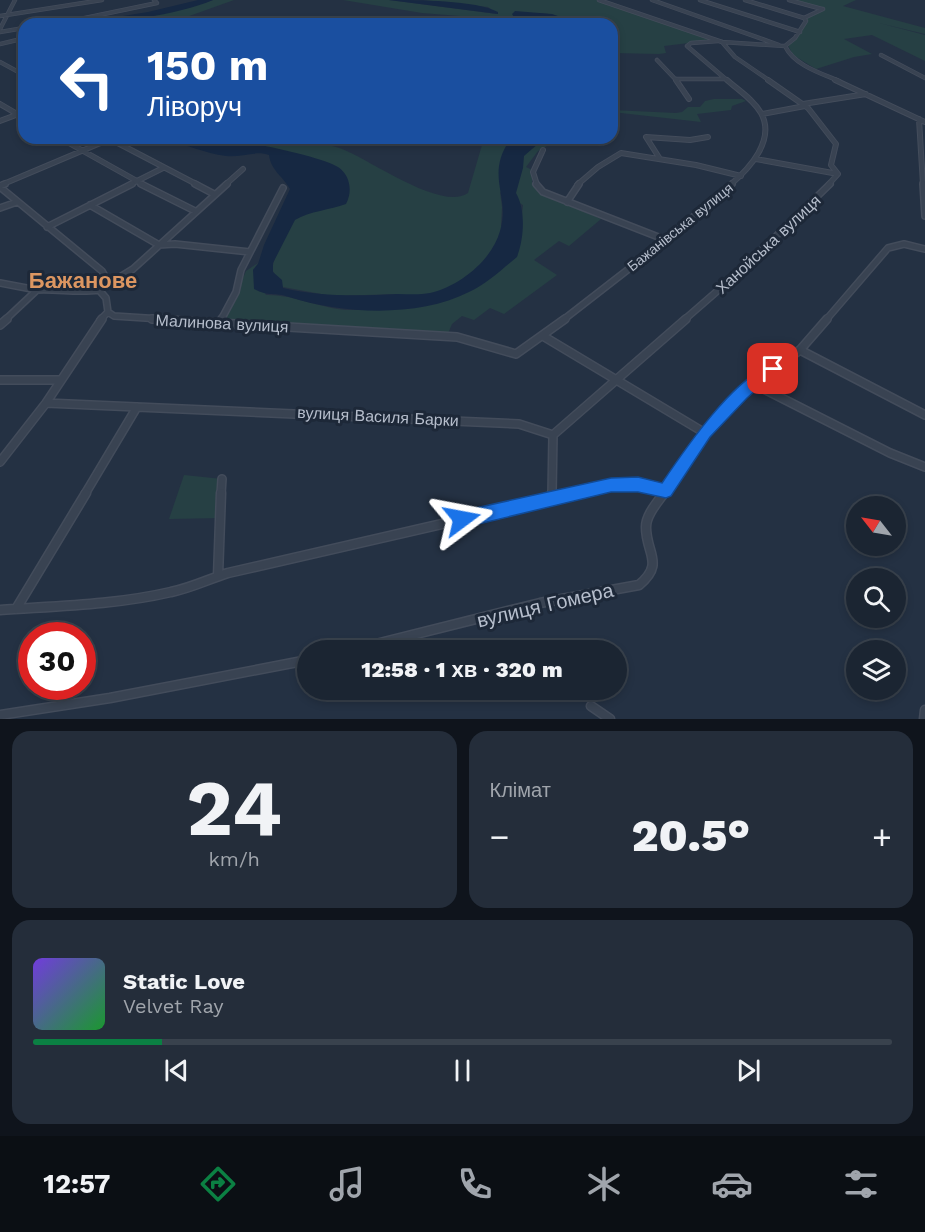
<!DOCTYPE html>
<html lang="uk">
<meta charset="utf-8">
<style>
body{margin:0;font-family:"Work Sans",sans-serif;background:#242d3a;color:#f1f3f6;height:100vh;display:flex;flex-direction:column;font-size:22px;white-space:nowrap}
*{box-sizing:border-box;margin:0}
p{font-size:20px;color:#a0a5ac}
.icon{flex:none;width:33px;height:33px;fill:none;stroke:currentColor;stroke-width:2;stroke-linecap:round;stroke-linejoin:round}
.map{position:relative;height:719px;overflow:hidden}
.side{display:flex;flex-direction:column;gap:12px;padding:12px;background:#0f141c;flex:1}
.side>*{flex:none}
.hud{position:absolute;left:18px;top:18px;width:600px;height:126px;border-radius:18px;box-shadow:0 3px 9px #0003,0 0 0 2px #39424d;background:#1a4fa0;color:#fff;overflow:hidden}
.needle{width:39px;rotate:301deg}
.fabs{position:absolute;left:846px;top:496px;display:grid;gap:12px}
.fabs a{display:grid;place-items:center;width:60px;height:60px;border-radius:50%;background:#1b2532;box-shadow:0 3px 9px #0003,0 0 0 2px #39424d;font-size:30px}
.speed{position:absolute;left:18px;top:622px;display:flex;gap:12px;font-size:30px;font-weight:700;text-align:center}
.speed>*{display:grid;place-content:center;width:78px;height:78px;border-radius:50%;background:#1b2532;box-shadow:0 3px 9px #0003,0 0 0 2px #39424d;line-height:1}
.speed .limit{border:9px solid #d22;background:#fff;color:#111}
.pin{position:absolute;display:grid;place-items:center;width:51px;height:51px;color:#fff;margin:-26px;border-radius:12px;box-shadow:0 3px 9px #0006}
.me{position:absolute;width:66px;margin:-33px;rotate:77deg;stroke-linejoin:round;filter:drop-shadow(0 0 4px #0008)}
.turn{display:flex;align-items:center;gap:21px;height:126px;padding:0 30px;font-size:27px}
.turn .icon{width:78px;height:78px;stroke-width:2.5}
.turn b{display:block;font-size:42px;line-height:51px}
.big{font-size:45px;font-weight:800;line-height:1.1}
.side .card{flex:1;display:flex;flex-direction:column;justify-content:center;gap:9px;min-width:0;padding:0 21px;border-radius:18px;background:#242d3a}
.side .dial{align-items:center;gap:0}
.dial b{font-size:78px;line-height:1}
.song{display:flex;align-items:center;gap:18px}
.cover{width:72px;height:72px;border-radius:9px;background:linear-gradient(135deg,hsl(260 70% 55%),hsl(130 70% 35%))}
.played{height:6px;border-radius:3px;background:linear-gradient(90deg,#0b8043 15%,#39424d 15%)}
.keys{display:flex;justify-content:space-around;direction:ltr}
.heat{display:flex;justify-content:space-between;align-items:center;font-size:33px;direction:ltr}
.side .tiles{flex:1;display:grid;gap:12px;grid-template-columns:1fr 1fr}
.card:last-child{grid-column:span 2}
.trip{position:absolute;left:297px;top:640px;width:330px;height:60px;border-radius:30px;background:#1b2532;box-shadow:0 3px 9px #0003,0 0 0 2px #39424d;font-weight:800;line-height:60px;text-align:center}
.dock{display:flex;height:96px;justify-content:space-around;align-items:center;background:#0b0f14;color:#a0a5ac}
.dock .icon{width:42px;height:42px}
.dock .selected{color:#0b8043}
.dock b{font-size:27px;color:#f1f3f6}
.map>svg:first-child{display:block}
.green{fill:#264044;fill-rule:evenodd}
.water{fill:#162842}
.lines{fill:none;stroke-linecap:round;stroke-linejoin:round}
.minor-far4-casing{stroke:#434c5b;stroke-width:4.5}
.minor-far3-casing{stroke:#434c5b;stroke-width:6}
.minor-far2-casing{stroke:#434c5b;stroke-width:8}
.minor-far1-casing{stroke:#434c5b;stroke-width:10}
.minor-casing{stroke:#434c5b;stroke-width:11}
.minor-far4{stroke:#394352;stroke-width:3}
.minor-far3{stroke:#394352;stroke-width:4}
.minor-far2{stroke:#394352;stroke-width:5}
.minor-far1{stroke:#394352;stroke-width:7}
.minor{stroke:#394352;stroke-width:8}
.route{fill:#1a73e8;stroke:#114b97;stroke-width:1.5}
.labels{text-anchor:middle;stroke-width:6;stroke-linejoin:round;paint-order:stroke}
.far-street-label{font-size:14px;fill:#b6becc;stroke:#1d2838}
.street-label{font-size:16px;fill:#b6becc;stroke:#1d2838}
.near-street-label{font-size:20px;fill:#b6becc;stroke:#1d2838}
.district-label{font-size:22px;font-weight:bold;fill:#dc9661;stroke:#1d2838}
</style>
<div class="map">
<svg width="925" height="719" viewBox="0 0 925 719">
<rect width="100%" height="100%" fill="#243143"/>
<path class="green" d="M 213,0 L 234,0 L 167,24 L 103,24 L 187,8 Z
M 343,0 L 389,0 L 497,14 L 488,7 L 423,0 L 598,0 L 714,40 L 664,46 L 666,53 L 659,54 L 612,53 L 612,24 L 573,24 L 572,21 C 551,12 535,11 514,17 L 539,24 L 511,20 L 422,13 Z
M 789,0 L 856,0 L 843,6 L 925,28 L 925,34 L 879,23 L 925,35 L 925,61 L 872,35 L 844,39 L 872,54 L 854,57 L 816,69 L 793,55 L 788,45 L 807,21 L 805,18 L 823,10 Z
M 714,99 L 742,99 L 746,101 L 732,106 L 731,110 L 697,114 L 701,122 L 612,112 L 612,110 L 676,113 L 682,112 L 688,107 L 700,107 L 705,101 Z
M 219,138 L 298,138 L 301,141 C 315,143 329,144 342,149 C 369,159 442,212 468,193 L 484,138 L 561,138 L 538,151 L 526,167 L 532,170 L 532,184 L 540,192 L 601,219 L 569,246 L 559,241 L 534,260 L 557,275 L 504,314 L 490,308 L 474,320 L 462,316 L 452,324 L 447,336 L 229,320 L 226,317 L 246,271 L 258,263 L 253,270 L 266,295 C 299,294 331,315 364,309 C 375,307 388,299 398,294 L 332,296 L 283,287 C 280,283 275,277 273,271 C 270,258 295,218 303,206 L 276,149 ZM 500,192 L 523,205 L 521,225 L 501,226 L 502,207 Z
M 184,475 L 222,479 L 221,518 L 169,519 Z"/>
<path class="water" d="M 198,0 L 213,0 C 179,15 110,24 73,24 L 148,12 Z
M 389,0 C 416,0 476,0 498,12 L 498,14 Z
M 515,11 L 552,14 L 572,21 L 573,24 L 539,24 L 514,17 L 512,14 Z
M 165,138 C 182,138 199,137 216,138 C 237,139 322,156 338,167 C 350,175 353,191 346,204 C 330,210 310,211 295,220 L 273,263 L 273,272 L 282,280 L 283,288 C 321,297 359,296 398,294 C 408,294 420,295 430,293 C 460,286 492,260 500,231 C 511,195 484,176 511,138 L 549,138 L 539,143 L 524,156 L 523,168 L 516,193 C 526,210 524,239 517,257 C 502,269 487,284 469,292 C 418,318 342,314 289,297 C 275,292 269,297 254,289 L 253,270 L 258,264 L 264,245 L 290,189 C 283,176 271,171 269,155 C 256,150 240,158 226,156 C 205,153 185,145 165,138 Z"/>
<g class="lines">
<defs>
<path id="minor-far4" d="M 599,0 L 722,42 L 785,46 L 795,38 L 806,21 L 804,18 L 823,9
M 652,0 L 779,45
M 700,0 L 800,32
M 745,0 L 804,18
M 789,0 L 822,9
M 0,16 L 102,0
M 56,24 L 157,3 L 154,0
M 0,29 L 15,0
M 0,32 L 24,28
M 718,41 L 691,43 L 687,46 L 728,81
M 722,42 L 735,57 L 770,81
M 0,44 L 17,40 L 24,41
M 785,46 C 794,65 820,73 839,81
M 881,55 L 925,78
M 657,60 L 677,81
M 0,62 L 24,75
M 675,79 L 725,79"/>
<path id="minor-far3" d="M 676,80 L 689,99
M 727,80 C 738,90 753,99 761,113 C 776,140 749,169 730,185
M 768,80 L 808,108 L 836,144 L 831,165 L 838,174 L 828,185
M 835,80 L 925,122
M 0,104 L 24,118
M 803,104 L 866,94
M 762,114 L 805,106
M 919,119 L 923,185
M 0,121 L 24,112
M 60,138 L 144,185
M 660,159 L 646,137 L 690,140 L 708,137
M 756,159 L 838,174
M 1,185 L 110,139 L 198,185
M 129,185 L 163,168
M 225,185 L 243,169
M 537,185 L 533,172 L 543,150
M 577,185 L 598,167 L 621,153 L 696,165 L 741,176"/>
<path id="minor-far2" d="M 141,184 L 195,211
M 195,184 L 214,194
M 536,184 L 543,192 L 666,240
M 923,184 L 925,216
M 0,186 L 5,184
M 0,187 L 102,271 L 109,283
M 567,202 L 579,184
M 90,205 L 159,245 L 175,244 L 250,252
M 0,208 L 17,202
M 47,227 L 132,184
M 0,283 L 37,290
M 5,320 L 37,290 C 58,289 79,293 99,290
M 100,320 L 108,312
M 177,320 L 114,316 L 108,312 L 106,298 L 99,290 L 133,269 L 227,184
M 221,320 L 236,292 L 241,270 L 283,188
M 563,320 L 666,240 L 732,184
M 684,320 L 738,273 L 830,184
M 826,320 L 888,248 L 904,244 L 925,249"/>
<path id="minor-far1" d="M 152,319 L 457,337 L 516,354 L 565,319
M 220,322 L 222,319
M 0,325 L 7,319
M 543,336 L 705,433
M 800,350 L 925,415
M 0,380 L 61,380
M 754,384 L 890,453 L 925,467
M 46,403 L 519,424 L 553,435 L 552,494
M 553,435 L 686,319
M 0,462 L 46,403 L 102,319
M 85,494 L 137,407
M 221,494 L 222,479
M 570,494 C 609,485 625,481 665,491
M 663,494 L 705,433 L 762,376 L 800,350 L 827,319"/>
<path id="minor" d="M 552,499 L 552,493
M 218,576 L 221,493
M 16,609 L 86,493
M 0,610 C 57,606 115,605 171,592 C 191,588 209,579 228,573 L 577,493
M 348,651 L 540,603 L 639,585 C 665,563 646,554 646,527 C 646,515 657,503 664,493
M 591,706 L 610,719
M 0,715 L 110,698 L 308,660
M 924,719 L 925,710"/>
</defs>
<use href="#minor-far4" class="minor-far4-casing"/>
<use href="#minor-far3" class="minor-far3-casing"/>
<use href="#minor-far2" class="minor-far2-casing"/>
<use href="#minor-far1" class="minor-far1-casing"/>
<use href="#minor" class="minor-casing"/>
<use href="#minor-far4" class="minor-far4"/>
<use href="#minor-far3" class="minor-far3"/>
<use href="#minor-far2" class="minor-far2"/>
<use href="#minor-far1" class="minor-far1"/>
<use href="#minor" class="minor"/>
</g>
<path class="route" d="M 773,364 L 780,369 L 747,398 L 710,437 L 671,496 L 666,498 L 638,492 L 611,492 L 462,528 L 456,525 L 453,519 L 456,514 L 462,511 L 611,478 L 638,477 L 662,483 C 685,449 734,377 773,364 Z"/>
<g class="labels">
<g class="far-street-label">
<text transform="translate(680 227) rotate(-39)" y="5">Бажанівська вулиця</text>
</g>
<g class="street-label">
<text transform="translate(768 244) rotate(-43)" y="6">Ханойська вулиця</text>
<text transform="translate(222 323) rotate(3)" y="6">Малинова вулиця</text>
<text transform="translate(378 416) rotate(3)" y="6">вулиця Василя Барки</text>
</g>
<g class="near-street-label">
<text transform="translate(545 605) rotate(-13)" y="7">вулиця Гомера</text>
</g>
<g class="district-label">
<text x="83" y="288">Бажанове</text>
</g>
</g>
</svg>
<div class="fabs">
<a><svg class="needle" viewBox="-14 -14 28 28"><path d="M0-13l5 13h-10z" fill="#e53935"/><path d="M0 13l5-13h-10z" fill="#a0a5ac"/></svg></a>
<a><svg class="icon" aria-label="search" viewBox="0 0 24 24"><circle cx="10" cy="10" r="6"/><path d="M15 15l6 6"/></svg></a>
<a><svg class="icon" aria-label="layers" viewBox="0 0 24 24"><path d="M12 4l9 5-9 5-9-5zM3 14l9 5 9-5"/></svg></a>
</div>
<div class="speed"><div class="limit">30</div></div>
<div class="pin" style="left:773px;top:369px;background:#d93025"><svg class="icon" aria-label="arrive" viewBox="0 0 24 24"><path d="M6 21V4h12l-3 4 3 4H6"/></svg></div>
<svg class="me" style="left:462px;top:519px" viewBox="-20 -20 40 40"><path d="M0-17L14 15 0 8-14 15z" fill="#1a73e8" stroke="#fff" stroke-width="4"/></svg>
<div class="trip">12:58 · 1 хв · 320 m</div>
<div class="hud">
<div class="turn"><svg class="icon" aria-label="left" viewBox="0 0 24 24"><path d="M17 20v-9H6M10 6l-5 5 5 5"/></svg><div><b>150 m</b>Ліворуч</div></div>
</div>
</div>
<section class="side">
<div class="tiles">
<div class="card dial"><b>24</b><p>km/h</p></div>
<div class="card"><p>Клімат</p>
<div class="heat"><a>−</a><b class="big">20.5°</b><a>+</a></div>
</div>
<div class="card">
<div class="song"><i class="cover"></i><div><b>Static Love</b><p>Velvet Ray</p></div></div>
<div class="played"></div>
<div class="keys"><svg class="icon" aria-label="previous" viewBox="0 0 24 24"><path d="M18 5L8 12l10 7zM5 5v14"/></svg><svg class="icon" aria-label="pause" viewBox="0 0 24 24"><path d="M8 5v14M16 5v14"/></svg><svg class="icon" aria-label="next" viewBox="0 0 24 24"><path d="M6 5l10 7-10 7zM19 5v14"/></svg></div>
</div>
</div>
</section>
<nav class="dock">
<b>12:57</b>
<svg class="icon selected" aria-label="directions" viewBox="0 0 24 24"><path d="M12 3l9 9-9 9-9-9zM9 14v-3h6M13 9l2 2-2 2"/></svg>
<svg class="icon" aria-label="music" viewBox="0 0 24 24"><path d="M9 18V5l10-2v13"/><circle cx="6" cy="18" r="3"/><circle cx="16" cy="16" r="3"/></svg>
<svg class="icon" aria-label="phone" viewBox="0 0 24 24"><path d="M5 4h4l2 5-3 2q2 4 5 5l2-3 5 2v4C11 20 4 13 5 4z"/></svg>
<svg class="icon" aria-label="climate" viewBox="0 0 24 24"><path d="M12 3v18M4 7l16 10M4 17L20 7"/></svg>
<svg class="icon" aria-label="car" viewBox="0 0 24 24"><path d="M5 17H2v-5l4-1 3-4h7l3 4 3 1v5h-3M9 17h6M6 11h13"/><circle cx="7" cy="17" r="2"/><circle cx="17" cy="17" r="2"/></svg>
<svg class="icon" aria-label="filters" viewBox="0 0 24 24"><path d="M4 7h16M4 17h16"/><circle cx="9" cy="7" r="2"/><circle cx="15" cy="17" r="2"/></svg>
</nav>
